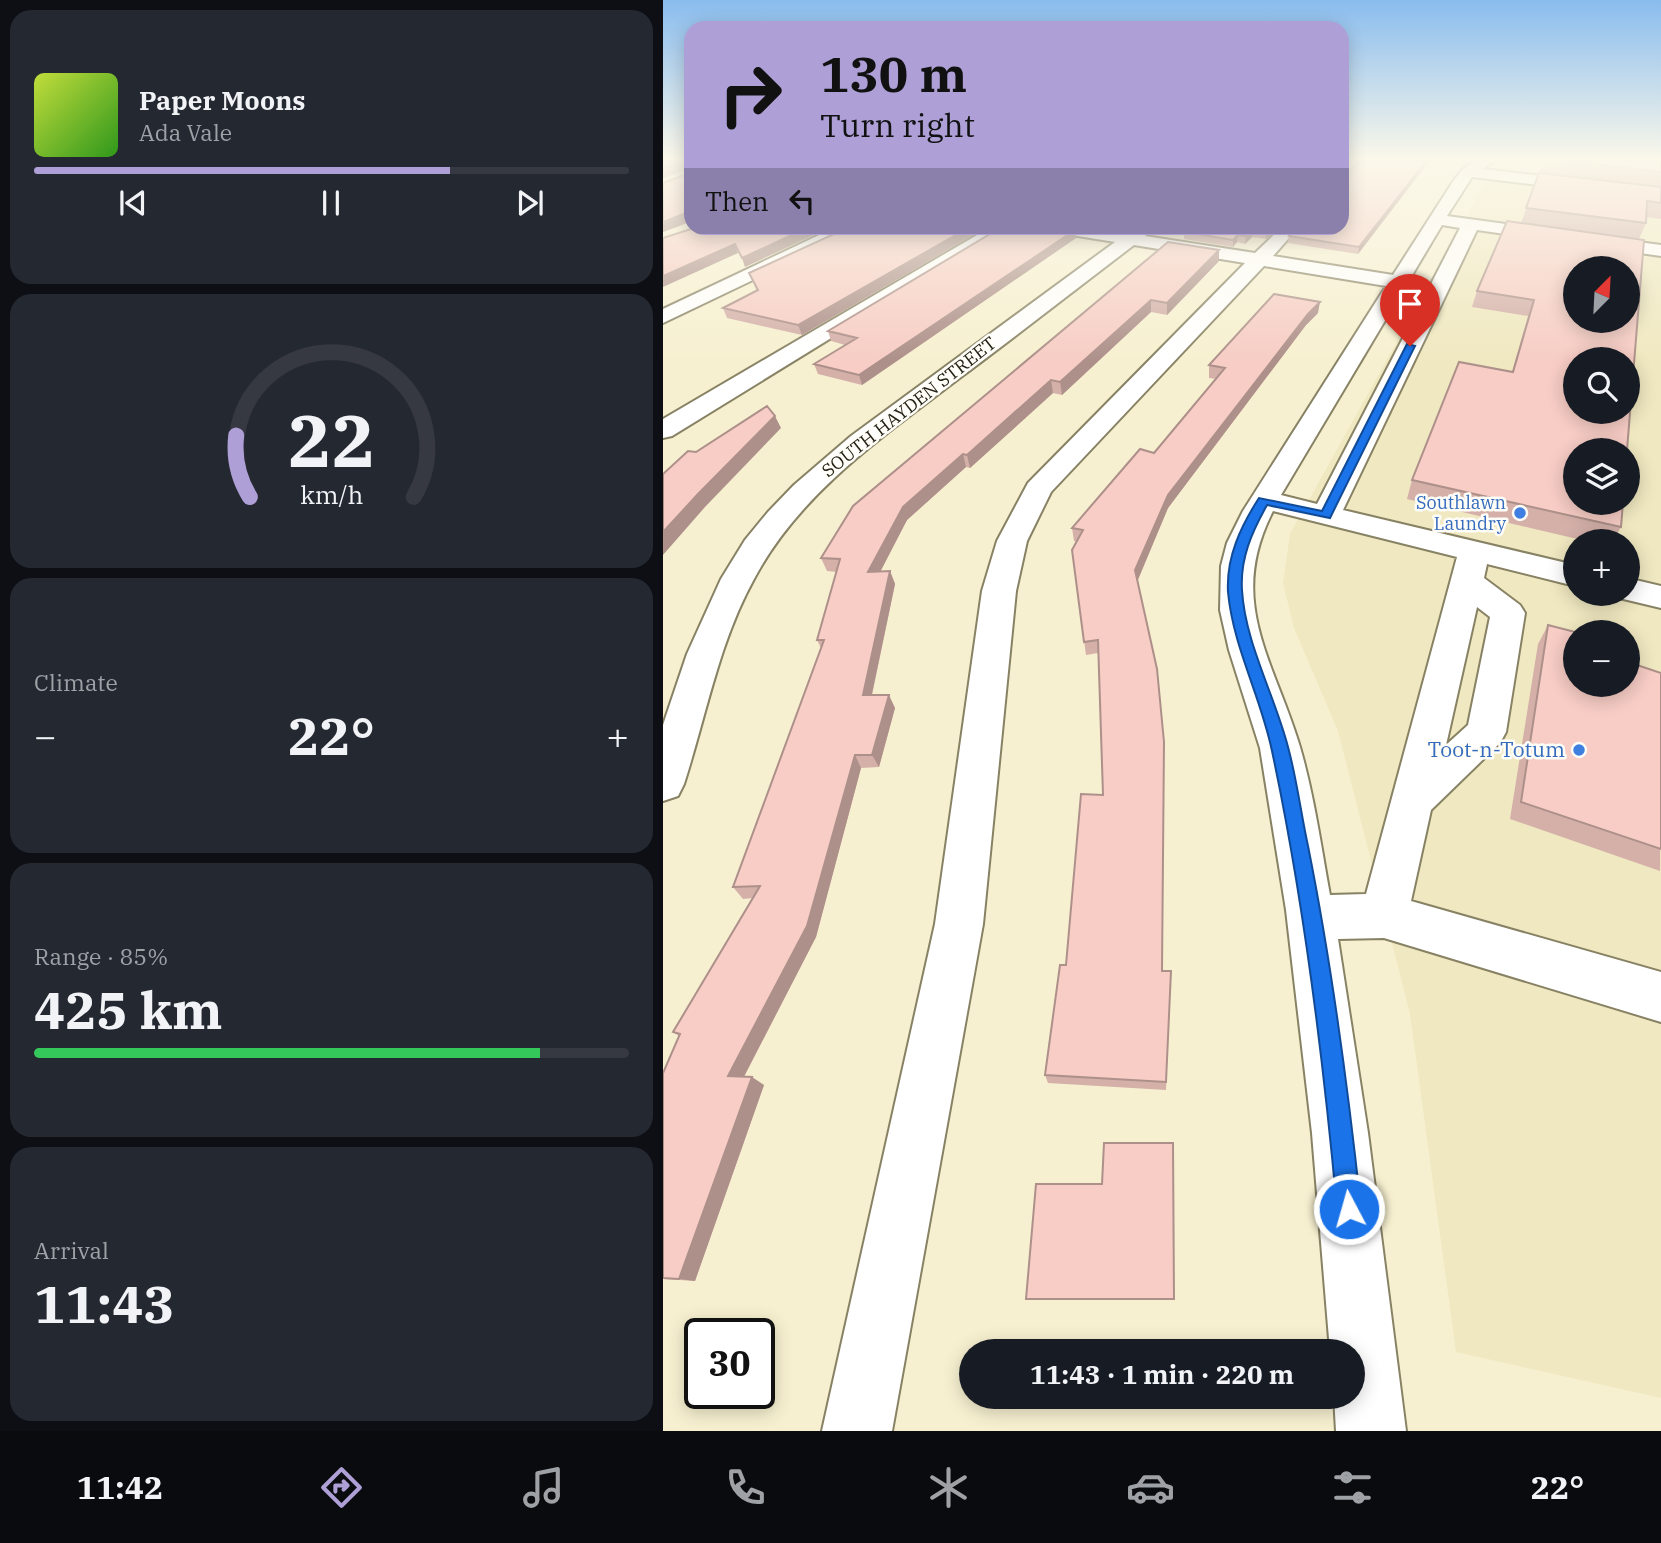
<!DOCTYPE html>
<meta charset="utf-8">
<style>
body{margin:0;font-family:"IBM Plex Serif",serif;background:#242831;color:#f1f3f6;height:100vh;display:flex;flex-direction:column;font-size:26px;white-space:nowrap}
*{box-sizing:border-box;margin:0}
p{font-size:23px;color:#9ea1a6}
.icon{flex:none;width:38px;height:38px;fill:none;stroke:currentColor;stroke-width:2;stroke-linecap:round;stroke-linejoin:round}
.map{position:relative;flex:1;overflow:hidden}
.sheet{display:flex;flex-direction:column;gap:10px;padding:10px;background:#0d0f14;width:663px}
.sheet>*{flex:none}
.hud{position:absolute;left:21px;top:21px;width:665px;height:214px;border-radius:21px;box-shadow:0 4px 18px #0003;background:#aea0d7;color:#111;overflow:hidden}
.needle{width:46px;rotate:24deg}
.fabs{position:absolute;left:900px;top:256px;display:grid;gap:14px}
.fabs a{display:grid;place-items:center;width:77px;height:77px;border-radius:50%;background:#171b24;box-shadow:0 4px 18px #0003;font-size:35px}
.speed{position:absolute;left:21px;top:1318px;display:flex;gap:14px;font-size:35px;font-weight:700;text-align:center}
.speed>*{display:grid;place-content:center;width:91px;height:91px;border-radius:50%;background:#171b24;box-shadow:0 4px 18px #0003;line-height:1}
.speed .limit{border:4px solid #111;border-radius:10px;background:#fff;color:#111}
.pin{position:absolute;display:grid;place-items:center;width:60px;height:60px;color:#fff;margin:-72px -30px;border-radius:50% 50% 50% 0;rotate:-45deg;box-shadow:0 0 7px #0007}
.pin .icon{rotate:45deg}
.me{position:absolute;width:77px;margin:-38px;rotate:354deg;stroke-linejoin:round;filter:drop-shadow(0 0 5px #0008)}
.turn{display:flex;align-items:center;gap:24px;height:147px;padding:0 21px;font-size:32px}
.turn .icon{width:91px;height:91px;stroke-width:2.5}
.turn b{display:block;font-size:49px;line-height:60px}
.then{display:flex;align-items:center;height:66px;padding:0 21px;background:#0003;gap:14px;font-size:26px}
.big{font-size:52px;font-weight:700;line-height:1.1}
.sheet .card{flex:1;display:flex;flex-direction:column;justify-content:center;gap:10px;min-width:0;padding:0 24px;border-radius:21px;background:#242831}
.sheet .dial{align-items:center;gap:0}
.dial svg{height:182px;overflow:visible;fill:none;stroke:#363941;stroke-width:7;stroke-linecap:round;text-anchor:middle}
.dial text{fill:#f1f3f6;stroke:none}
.song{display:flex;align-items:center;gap:21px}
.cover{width:84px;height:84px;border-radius:10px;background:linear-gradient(135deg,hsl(70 70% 55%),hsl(110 70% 35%))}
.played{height:7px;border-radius:4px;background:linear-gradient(90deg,#aea0d7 70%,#363941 70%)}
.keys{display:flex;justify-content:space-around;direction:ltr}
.heat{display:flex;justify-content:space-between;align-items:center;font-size:38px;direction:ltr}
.charge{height:10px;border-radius:5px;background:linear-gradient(90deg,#34c759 85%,#363941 0)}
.trip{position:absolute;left:296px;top:1339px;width:406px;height:70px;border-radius:35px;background:#171b24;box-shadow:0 4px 18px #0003;font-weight:700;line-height:70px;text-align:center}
.menu{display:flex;height:112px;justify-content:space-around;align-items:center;background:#090b0e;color:#9ea1a6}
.menu .icon{width:49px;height:49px}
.menu .on{color:#aea0d7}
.menu b{font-size:32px;color:#f1f3f6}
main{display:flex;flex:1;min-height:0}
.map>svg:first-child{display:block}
.built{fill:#f0e8c0;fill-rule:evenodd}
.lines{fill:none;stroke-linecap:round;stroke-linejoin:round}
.minor-casing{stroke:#888265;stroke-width:4}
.minor{fill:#fff;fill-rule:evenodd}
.wall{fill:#d4b0a9}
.shaded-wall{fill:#ad908a}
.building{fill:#f7cdc5;stroke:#ad908a;stroke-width:2;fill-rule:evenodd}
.route{fill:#1a73e8;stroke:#114b97;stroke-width:2}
.shop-dot{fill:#3f7fe0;stroke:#fefdf7;stroke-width:2.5}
.labels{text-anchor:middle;stroke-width:5;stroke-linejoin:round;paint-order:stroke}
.far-street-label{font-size:18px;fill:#232115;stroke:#fefdf7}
.far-shop-label{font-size:18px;fill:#366cbe;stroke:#fefdf7;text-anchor:end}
.shop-label{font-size:21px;fill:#366cbe;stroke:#fefdf7;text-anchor:end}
</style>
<main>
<section class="sheet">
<div class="card">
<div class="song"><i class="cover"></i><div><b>Paper Moons</b><p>Ada Vale</p></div></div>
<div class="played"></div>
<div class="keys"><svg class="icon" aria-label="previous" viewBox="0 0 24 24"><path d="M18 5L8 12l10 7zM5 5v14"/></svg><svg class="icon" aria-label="pause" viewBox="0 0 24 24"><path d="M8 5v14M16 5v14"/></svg><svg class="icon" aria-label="next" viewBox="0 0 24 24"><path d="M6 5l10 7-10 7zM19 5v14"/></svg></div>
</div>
<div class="card dial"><svg viewBox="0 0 100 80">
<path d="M14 69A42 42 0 1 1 86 69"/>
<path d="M14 69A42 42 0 0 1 8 42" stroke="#aea0d7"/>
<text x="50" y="56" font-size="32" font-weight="700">22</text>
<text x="50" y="72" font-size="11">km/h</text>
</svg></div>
<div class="card"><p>Climate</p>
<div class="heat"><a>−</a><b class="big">22°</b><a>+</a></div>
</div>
<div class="card"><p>Range · 85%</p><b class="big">425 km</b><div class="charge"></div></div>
<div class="card"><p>Arrival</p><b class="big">11:43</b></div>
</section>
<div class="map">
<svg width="998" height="1431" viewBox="0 0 998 1431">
<rect width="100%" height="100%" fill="#f7f0d0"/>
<path class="built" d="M 825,178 L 998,198 L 998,1398 L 793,1352 L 747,1014 L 675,731 L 631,628 L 620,583 L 627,534 ZM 912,268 L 964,268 L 964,320 L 912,320 ZM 912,359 L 964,359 L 964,411 L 912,411 ZM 912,450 L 964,450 L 964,502 L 912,502 ZM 912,541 L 964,541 L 964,593 L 912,593 ZM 912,632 L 964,632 L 964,684 L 912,684 Z"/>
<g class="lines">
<defs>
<path id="minor" d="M 685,160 L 701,160 L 684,178 L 679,180 L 679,167 Z
M 814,160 L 832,160 L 820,169 L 998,190 L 998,200 L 809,177 L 784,216 L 998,245 L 998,256 L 814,230 L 680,510 L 912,565 L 912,586 L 824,564 L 821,578 L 857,605 L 862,613 L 843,732 L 837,743 L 768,810 L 748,901 L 998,972 L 998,1022 L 721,938 L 675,939 L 705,1133 L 743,1431 L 673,1431 L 671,1396 L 690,1396 L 690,1351 L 667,1351 L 649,1133 L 623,910 L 597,748 L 566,650 L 557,610 L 558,566 L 564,543 L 580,511 L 723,286 L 601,266 L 388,492 L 364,541 L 353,591 L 320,924 L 229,1431 L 159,1431 L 272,924 L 319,591 L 334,541 L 365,483 L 582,263 L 471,245 C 413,289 356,334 298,377 C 222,435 137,492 91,579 C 56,642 43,716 21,784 L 15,796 L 0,801 L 0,725 L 24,654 L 58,579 L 82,540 L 105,512 L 131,485 L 188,436 L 452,242 L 396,233 L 390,232 L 388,228 L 426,228 L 464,233 L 471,228 L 490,228 L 482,236 L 592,253 L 618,228 L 635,228 L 610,256 L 730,275 L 791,180 L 800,169 ZM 779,225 L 797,228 L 654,504 L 618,495 ZM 610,511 L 794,557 L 703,894 L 667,895 C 658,846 651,795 637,747 C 611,660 563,602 610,511 ZM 814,607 L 827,617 L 805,725 L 783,745 Z
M 171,228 L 193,228 L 190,232 L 0,323 L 0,309 Z
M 326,228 L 347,228 L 9,436 L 0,438 L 0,419 Z
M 964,578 L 998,586 L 998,608 L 952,597 L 950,593 L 964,593 Z"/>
</defs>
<use href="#minor" class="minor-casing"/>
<use href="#minor" class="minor"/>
</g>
<path class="wall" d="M 0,160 L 28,160 L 28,223 L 27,222 L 0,232 L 27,173 L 27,168 L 0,178 Z
M 881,160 L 998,160 L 998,219 L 983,217 L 983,223 L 976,239 L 958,527 L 950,541 L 923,541 L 744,499 L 749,480 L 849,372 L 865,316 L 809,307 L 814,291 L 858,223 Z
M 764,164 L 695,254 L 625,243 L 626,236 L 681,176 Z
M 185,228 L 322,228 L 139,335 L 64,318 L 60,308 L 94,291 L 86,273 Z
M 526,228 L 616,228 L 603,239 L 589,237 L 582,244 L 574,242 L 570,247 L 521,239 L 521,232 Z
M 412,230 L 413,238 L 199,385 L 155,374 L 151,364 L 182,345 L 168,341 L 165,331 Z
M 505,242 L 556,261 L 504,315 L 488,312 L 399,395 L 390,393 L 307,468 L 303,467 L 244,520 L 217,571 L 227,571 L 232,584 L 209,695 L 232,708 L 216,767 L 198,768 L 153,937 L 81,1077 L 101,1085 L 32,1281 L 0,1279 L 0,1073 L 16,1036 L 10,1032 L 90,898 L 80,899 L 70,887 L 158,648 L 154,640 L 174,572 L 164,571 L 158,558 Z
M 655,313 L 643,325 L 505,508 L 475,580 L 499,971 L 508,971 L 503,1090 L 385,1083 L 382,1075 L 403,965 L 440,795 L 435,653 L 423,655 L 409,550 L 414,542 L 411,541 L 409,528 L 491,453 L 553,379 L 546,378 L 546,365 Z
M 885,625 L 965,662 L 998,673 L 997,871 L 847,819 L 875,644 Z
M 439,1184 L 511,1299 L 511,1300 L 367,1300 L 363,1299 Z"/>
<path class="shaded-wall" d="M 22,160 L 24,160 L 27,168 L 0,178 L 0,168 Z
M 764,160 L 771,160 L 764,164 L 695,254 L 696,247 Z
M 23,213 L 27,222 L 0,232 L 0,222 Z
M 144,228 L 166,228 L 82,267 L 79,258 Z
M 305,228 L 322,228 L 139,335 L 135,325 Z
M 608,228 L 616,228 L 603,239 L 603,232 Z
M 412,230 L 413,238 L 199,385 L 196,375 Z
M 590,230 L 589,237 L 582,244 L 583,236 Z
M 575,235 L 574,242 L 570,247 L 570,240 Z
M 72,244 L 75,253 L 0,287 L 0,276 Z
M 556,250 L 556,261 L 504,315 L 504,303 Z
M 488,300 L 488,312 L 399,395 L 397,382 Z
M 657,302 L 655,313 L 643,325 L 505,508 L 473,584 L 472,570 L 505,495 L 645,314 Z
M 388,380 L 390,393 L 307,468 L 304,455 Z
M 112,416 L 118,428 L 42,507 L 0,555 L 0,532 L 35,494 Z
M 300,454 L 303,467 L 244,520 L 210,586 L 205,572 L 240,507 Z
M 227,571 L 232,584 L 206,708 L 200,695 Z
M 226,695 L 232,708 L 216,767 L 209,755 Z
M 192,755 L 198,768 L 153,937 L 77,1084 L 65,1076 Z
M 89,1077 L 101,1085 L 32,1281 L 16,1279 Z"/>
<path class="building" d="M 0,160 L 22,160 L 0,168 Z
M 25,160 L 28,160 L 28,217 L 23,213 L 0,222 L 0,183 L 27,173 L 27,162 Z
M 699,160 L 764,160 L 696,247 L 626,236 L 633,228 L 679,228 L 679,174 L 681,176 Z
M 895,160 L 998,160 L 998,172 Z
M 876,173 L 998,187 L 998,203 L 984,201 L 983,223 L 863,208 Z
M 844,221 L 981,240 L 964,450 L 912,450 L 912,502 L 960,502 L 958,527 L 749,480 L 796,362 L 850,372 L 871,300 L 814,291 ZM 912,268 L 964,268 L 964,320 L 912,320 ZM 912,359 L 964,359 L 964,411 L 912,411 Z
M 31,228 L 144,228 L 79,258 L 72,244 L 0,276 L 0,238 Z
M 184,228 L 305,228 L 135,325 L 60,308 L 95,290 L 86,273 Z
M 337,228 L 400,228 L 412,230 L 196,375 L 151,364 L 194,338 L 165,331 Z
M 526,228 L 608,228 L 603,232 L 590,230 L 583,236 L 575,235 L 570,240 L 521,232 Z
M 505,242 L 556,250 L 504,303 L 488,300 L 397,382 L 388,380 L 304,455 L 300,454 L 240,507 L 205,572 L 227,571 L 200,695 L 226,695 L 209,755 L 192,755 L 144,926 L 65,1076 L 89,1077 L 16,1279 L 0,1278 L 0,1073 L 17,1034 L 10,1032 L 97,886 L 70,887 L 161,640 L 154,640 L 177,559 L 158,558 L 190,506 Z
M 611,294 L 657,302 L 645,314 L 505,495 L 472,570 L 494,669 L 501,742 L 499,971 L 508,971 L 503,1082 L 382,1075 L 397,965 L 403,965 L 418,794 L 440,795 L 435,640 L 421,642 L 409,550 L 420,530 L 409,528 L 477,449 L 491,453 L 562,368 L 546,365 Z
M 104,406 L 112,416 L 35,494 L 0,532 L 0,474 L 25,451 L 33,452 Z
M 885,625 L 912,632 L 912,684 L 964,684 L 964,646 L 966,646 L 965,662 L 998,673 L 998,849 L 858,802 Z
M 441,1143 L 510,1143 L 511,1299 L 363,1299 L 373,1184 L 439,1184 Z"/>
<linearGradient id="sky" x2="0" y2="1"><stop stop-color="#89bcee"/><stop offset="0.44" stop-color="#fbf8ea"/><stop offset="1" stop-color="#fbf8ea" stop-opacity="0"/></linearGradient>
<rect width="998" height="361" fill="url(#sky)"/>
<path class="route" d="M 744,344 L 752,346 L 667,518 L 604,505 C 589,532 577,558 579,590 C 582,643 612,696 625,747 C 634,780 638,814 645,846 C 669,966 685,1087 698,1209 L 695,1217 L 686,1221 L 677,1217 L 674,1209 C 660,1055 641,901 609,751 C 598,697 570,647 565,592 C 563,557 578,526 596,498 L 659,511 Z"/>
<g class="shop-dot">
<circle cx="857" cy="513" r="7"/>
<circle cx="916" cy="750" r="7"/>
</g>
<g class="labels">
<g class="far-street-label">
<text transform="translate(246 407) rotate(-38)" y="6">SOUTH HAYDEN STREET</text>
</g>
<g class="far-shop-label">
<text x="843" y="509">Southlawn<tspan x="843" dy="21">Laundry</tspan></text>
</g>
<g class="shop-label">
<text x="902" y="757">Toot-n-Totum</text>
</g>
</g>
</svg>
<div class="fabs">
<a><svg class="needle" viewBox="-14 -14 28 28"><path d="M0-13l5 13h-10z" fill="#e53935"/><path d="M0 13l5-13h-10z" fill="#9ea1a6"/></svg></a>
<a><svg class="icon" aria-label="search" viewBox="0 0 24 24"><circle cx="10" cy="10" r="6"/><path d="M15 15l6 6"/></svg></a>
<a><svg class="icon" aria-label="layers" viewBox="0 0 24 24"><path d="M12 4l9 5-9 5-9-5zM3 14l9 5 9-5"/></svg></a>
<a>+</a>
<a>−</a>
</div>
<div class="speed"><div class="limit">30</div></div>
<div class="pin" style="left:747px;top:346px;background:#d93025"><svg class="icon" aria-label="arrive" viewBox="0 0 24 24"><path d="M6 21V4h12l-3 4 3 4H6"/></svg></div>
<svg class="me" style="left:686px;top:1209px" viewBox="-20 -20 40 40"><circle r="17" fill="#1a73e8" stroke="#fff" stroke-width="3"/><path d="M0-11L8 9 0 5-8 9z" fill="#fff"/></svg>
<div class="trip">11:43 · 1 min · 220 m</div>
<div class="hud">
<div class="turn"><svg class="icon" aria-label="right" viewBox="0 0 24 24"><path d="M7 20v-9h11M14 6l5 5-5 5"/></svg><div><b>130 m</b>Turn right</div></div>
<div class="then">Then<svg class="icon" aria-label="left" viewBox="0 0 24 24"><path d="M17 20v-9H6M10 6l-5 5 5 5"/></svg></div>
</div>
</div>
</main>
<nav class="menu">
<b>11:42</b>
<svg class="icon on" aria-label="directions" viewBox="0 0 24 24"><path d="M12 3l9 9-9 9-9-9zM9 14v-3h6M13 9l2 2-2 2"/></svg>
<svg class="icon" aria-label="music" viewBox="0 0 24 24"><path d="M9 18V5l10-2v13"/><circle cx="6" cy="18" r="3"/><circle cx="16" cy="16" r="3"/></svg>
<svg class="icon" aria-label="phone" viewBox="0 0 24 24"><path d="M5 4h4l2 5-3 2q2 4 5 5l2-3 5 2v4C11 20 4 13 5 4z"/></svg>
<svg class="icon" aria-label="climate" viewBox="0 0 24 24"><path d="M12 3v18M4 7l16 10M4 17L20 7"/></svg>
<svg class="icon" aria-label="car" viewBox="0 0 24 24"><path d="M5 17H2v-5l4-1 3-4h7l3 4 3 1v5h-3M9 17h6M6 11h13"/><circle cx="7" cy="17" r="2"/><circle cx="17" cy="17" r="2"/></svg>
<svg class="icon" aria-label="filters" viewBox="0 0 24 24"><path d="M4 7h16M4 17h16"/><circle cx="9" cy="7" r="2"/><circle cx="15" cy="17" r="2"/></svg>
<b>22°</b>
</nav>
